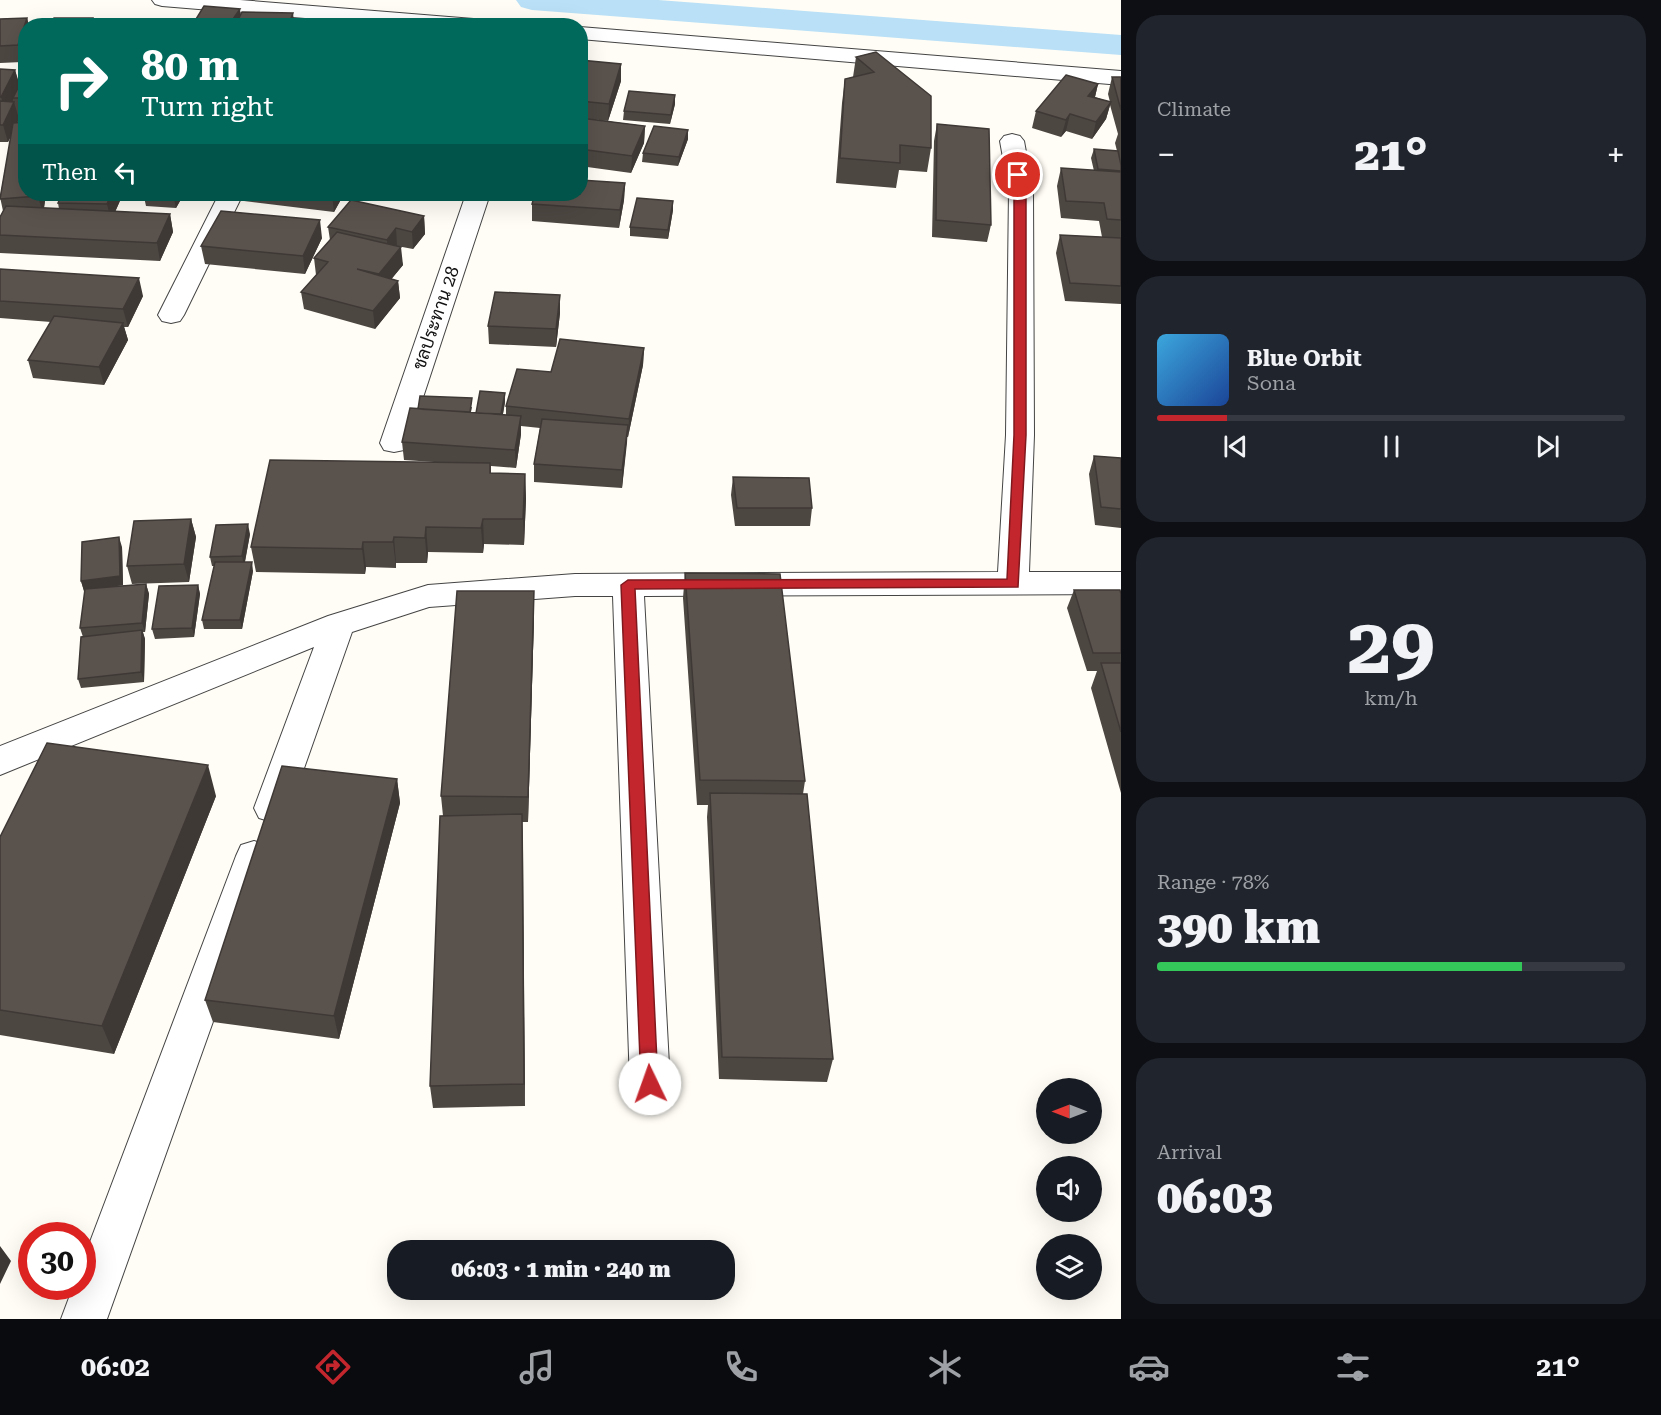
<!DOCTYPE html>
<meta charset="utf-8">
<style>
body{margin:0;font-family:"Roboto Serif",Sarabun,serif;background:#20242c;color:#f1f3f6;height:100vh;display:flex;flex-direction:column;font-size:22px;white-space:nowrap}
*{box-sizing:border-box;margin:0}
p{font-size:20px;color:#9ea1a6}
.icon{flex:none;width:33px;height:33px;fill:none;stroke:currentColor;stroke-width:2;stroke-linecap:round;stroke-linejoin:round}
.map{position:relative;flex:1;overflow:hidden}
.panel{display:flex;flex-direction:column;gap:15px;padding:15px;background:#0d0f14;width:540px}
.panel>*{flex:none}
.hud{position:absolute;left:18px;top:18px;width:570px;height:183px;border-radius:24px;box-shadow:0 6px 24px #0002;background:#00695c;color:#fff;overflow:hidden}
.needle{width:39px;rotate:270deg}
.tools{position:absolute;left:1036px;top:1078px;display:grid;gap:12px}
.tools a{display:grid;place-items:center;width:66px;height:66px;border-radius:50%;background:#171b24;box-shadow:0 6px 24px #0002;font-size:30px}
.speed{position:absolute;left:18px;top:1222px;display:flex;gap:12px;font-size:30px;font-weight:700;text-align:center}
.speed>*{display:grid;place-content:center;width:78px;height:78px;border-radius:50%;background:#171b24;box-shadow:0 6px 24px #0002;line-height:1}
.speed .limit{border:9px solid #d22;background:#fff;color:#111}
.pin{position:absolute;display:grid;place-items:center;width:51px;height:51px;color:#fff;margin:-26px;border:3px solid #fff;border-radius:50%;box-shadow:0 2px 6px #0007}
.me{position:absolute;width:66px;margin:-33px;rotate:357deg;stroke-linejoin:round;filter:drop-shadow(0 0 4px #0008)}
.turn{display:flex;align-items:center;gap:21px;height:126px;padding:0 24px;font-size:27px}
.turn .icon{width:78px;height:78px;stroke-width:2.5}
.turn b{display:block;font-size:42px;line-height:51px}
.then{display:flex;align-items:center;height:57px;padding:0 24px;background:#0003;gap:12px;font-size:22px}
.big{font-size:45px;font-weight:800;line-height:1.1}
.panel .widget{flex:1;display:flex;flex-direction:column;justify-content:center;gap:9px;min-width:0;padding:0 21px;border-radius:24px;background:#20242c}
.panel .dial{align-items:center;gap:0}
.dial b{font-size:78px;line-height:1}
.song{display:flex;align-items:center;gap:18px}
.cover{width:72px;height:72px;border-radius:9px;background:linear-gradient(135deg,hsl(200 70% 55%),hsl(220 70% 35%))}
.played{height:6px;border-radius:3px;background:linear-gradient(90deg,#c4262e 15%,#363941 15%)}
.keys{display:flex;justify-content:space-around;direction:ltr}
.heat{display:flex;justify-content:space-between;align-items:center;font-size:33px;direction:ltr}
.charge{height:9px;border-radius:4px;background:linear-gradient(90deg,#34c759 78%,#363941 0)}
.trip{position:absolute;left:387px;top:1240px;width:348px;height:60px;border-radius:24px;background:#171b24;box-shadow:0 6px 24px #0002;font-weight:800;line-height:60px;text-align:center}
.tab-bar{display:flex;height:96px;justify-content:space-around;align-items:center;background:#090b0e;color:#9ea1a6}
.tab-bar .icon{width:42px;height:42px}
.tab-bar .on{color:#c4262e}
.tab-bar b{font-size:27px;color:#f1f3f6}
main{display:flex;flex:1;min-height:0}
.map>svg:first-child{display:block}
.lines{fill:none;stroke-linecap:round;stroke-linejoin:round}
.canal{fill:#b9e0f7;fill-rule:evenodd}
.minor-casing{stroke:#444;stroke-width:2}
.minor{fill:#fff;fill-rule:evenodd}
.wall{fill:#4d4742}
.shaded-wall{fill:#3f3936}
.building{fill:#5a524d;stroke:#3f3936;stroke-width:1.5}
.route{fill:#c4262e;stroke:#7f191e;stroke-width:1.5}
.labels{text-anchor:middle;stroke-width:6;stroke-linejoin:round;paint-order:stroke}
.street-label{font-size:18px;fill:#111;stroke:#fff}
</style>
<main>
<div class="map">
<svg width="1121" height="1319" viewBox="0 0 1121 1319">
<rect width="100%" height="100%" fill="#fffdf5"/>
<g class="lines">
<path class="canal" d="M 516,0 L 658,0 L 1121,35 L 1121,55 L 532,10 L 521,7 Z"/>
<defs>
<path id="minor" d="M 152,0 L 240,0 L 486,20 L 493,22 L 496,26 L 401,26 L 162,6 L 155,4 Z
M 580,27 L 1121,71 L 1121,85 L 580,39 Z
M 1012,134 L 1020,136 L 1024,141 L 1033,191 L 1034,435 L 1029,572 L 1121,572 L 1121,594 L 644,596 L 670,1084 L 664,1097 L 650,1103 L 636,1097 L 630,1084 L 613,596 L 575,596 L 429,607 L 352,632 L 290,808 L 285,818 L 272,822 L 259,818 L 254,808 L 314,647 L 0,775 L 0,746 L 328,616 L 428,585 L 575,574 L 998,572 L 1006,435 L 1009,191 L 1000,141 L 1004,136 Z
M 219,194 L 243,194 L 184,315 L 180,321 L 171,323 L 162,321 L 158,315 Z
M 466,194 L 490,194 L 408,443 L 404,450 L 394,452 L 384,450 L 380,443 Z
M 254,841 L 267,845 L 272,856 L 107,1319 L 61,1319 L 73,1287 L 82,1287 L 82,1263 L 236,856 L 241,845 Z"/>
</defs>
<use href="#minor" class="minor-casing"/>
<use href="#minor" class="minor"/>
</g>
<path class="wall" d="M 241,14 L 294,22 L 293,26 L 237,26 L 236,25 L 236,26 L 197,26 L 196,19 Z
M 27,18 L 29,26 L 26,26 L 22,62 L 0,63 L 0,19 Z
M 876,52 L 931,148 L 927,172 L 899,170 L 896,188 L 836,183 L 842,103 L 845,79 L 853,77 L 856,57 Z
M 580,60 L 621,64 L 621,81 L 608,121 L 591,119 L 645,126 L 644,143 L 631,173 L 580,166 Z
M 0,69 L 15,70 L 19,85 L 26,74 L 26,115 L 18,115 L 19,119 L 17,123 L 46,194 L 44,208 L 59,209 L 58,203 L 62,194 L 123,194 L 115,212 L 170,214 L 173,232 L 160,261 L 0,253 L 0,217 L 3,211 L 0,197 L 11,136 L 8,142 L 0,142 Z
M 1112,77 L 1121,77 L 1121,304 L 1065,301 L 1056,253 L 1060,235 L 1102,237 L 1099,221 L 1061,218 L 1057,186 L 1061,168 L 1094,171 L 1091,158 L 1094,149 L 1117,151 L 1115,143 L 1118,134 L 1110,105 L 1106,119 L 1092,139 L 1066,131 L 1061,137 L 1032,128 L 1036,111 L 1098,84 L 1095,97 L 1110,102 L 1108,94 Z
M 675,104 L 670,124 L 623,120 L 624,111 Z
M 937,124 L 991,225 L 987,242 L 932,237 L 934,141 Z
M 688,130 L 688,139 L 678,166 L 642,162 L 643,153 Z
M 625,183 L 624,200 L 619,228 L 532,221 L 532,204 Z
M 184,194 L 176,208 L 146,206 L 144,197 Z
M 243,194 L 344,194 L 334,212 L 244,201 Z
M 673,201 L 673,210 L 668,239 L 630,236 L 630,227 Z
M 424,216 L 425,234 L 413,249 L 397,246 L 403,265 L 391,279 L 398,281 L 400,298 L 375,329 L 304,309 L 301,292 L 316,275 L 314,258 L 330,240 L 328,227 Z
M 322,238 L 305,274 L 205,264 L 201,246 Z
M 0,269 L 143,296 L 128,327 L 124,327 L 128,340 L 104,385 L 33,378 L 28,360 L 51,322 L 0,318 Z
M 560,313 L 556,347 L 489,344 L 488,326 Z
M 644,348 L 643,365 L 628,437 L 627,437 L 622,488 L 534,482 L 534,464 L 540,428 L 521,426 L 521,434 L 516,468 L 491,466 L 491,473 L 525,474 L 526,499 L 524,545 L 484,544 L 483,553 L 428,552 L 427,563 L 396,563 L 396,568 L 366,567 L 365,574 L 256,572 L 251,547 L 434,462 L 404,460 L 402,442 L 418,409 L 472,407 L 471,412 L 476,413 L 505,402 L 503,414 L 506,415 L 506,406 L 551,372 Z
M 1094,456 L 1121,458 L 1121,528 L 1095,525 L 1089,474 Z
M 733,477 L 812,508 L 810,526 L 735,526 L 731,495 Z
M 191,519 L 196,537 L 189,582 L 132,584 L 127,566 Z
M 250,534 L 245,562 L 253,571 L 242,629 L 204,629 L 202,620 L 214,566 L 212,566 L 210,557 Z
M 122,547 L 123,585 L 115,586 L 146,584 L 149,594 L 145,632 L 143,632 L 145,639 L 144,682 L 81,688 L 78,679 L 83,637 L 80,628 L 85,591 L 84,591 L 81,581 Z
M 685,573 L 805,781 L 803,794 L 833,1059 L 827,1082 L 719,1079 L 707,817 L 708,805 L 697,805 L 683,598 Z
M 198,585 L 200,594 L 194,637 L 155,639 L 152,629 Z
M 1074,590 L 1121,594 L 1121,793 L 1091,688 L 1097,671 L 1087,671 L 1067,608 Z
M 534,591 L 534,617 L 528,822 L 522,822 L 525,1106 L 433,1108 L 430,1086 L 443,816 L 441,796 Z
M 397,779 L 400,803 L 339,1039 L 213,1022 L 205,1000 Z
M 216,796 L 114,1054 L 0,1035 L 0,837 Z"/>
<path class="shaded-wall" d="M 240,9 L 241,17 L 236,26 L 232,26 L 231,22 Z
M 293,13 L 294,22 L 293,26 L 288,26 Z
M 27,18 L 29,26 L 26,26 L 26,52 L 22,62 L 18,45 Z
M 93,18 L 95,26 L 91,26 Z
M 621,64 L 621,81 L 608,121 L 609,104 Z
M 15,70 L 20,86 L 13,98 L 13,100 L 6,114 L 1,97 Z
M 1098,84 L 1094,101 L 1088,96 Z
M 675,95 L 675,104 L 670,124 L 671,115 Z
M 14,102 L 19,119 L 8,142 L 3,125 Z
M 1111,102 L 1106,119 L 1092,139 L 1096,122 Z
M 1070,114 L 1066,131 L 1061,137 L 1066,120 Z
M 645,126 L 644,143 L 631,173 L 632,156 Z
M 688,130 L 688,139 L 678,166 L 679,157 Z
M 625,183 L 624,200 L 619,228 L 620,210 Z
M 38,194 L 46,194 L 43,214 L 38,196 Z
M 111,194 L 123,194 L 111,221 L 107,204 Z
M 177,194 L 184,194 L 176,208 L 174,199 Z
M 332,194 L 344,194 L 334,212 Z
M 673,201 L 673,210 L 668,239 L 668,230 Z
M 170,214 L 173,232 L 160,261 L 157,243 Z
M 424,216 L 425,234 L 413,249 L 412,232 Z
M 320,220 L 322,238 L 305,274 L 303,256 Z
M 396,228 L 397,246 L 388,258 L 387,240 Z
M 401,247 L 403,265 L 381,292 L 379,274 Z
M 139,278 L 143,296 L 128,327 L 123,309 Z
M 398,281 L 400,298 L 375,329 L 373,311 Z
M 560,295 L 560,313 L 556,347 L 556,329 Z
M 123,323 L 128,340 L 104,385 L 99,367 Z
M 644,348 L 643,365 L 628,437 L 629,419 Z
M 505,393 L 505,402 L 501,425 L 500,416 Z
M 521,416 L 521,434 L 516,468 L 515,450 Z
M 628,425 L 627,443 L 622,488 L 622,470 Z
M 525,474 L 526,499 L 524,545 L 523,519 Z
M 191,519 L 196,537 L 189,582 L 184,564 Z
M 483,519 L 484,544 L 483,553 L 481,528 Z
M 248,524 L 250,534 L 244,566 L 242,556 Z
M 426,527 L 428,552 L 427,563 L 425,538 Z
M 119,537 L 122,547 L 123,585 L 84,591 L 81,581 Z
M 394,537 L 396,563 L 396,568 L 393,542 Z
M 363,542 L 366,567 L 365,574 L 362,549 Z
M 252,562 L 253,571 L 242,629 L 240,620 Z
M 146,584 L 149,594 L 145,632 L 142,623 Z
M 198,585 L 200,594 L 194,637 L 192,628 Z
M 534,591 L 534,617 L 528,822 L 528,797 Z
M 142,630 L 145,639 L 144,682 L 141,672 Z
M 208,765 L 216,796 L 114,1054 L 102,1026 Z
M 397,779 L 400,803 L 339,1039 L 334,1016 Z
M 522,814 L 523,839 L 525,1106 L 524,1084 Z
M 0,1246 L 11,1261 L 0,1284 Z"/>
<path class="building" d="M 204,6 L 240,9 L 231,22 L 196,19 Z
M 242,12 L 293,13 L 288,26 L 236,24 Z
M 27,18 L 18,45 L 0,46 L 0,19 Z
M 54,18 L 93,18 L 91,26 L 51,26 Z
M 419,21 L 472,24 L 472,26 L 417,26 Z
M 101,24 L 127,26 L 99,26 Z
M 876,52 L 931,96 L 931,148 L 900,145 L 900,163 L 840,158 L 845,79 L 874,72 L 856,57 Z
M 580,60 L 621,64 L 609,104 L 580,101 Z
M 0,69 L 15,70 L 1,97 L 0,97 Z
M 25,74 L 26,74 L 26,98 L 13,98 Z
M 1066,75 L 1098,84 L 1088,96 L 1111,102 L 1096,122 L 1070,114 L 1066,120 L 1036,111 Z
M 1112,77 L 1121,77 L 1121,110 Z
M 629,91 L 675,95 L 671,115 L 624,111 Z
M 0,101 L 14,102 L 3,125 L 0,125 Z
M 580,118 L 645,126 L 632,156 L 580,149 Z
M 26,122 L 26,194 L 38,194 L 38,196 L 0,199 L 13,123 Z
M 937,124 L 989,129 L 991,225 L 936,220 Z
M 654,126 L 688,130 L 679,157 L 643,153 Z
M 1094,149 L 1118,151 L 1121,165 L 1121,171 L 1098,169 Z
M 1061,168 L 1121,172 L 1121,220 L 1107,219 L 1104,203 L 1066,201 Z
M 580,180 L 625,183 L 620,210 L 532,204 L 535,194 L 580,194 Z
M 62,194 L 111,194 L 107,204 L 58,203 Z
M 146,194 L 177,194 L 174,199 L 144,197 Z
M 637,198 L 673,201 L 668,230 L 630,227 Z
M 351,200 L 424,216 L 412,232 L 396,228 L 387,240 L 328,227 Z
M 6,206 L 170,214 L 157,243 L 0,235 L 0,217 Z
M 221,211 L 320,220 L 303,256 L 201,246 Z
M 337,232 L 401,247 L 379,274 L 357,269 L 398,281 L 373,311 L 301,292 L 328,262 L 314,258 Z
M 1060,235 L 1121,238 L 1121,286 L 1070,283 Z
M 0,269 L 139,278 L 123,309 L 0,301 Z
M 495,292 L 560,295 L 556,329 L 488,326 Z
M 54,316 L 123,323 L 99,367 L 28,360 Z
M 560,339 L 644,348 L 629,419 L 506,406 L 517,369 L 551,372 Z
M 480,391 L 505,393 L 501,414 L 476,413 Z
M 420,396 L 472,398 L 470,412 L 418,409 Z
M 410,408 L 521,416 L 515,450 L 402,442 Z
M 542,419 L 628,425 L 622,470 L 534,464 Z
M 1094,456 L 1121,458 L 1121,509 L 1101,507 Z
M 270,460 L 490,463 L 490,473 L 525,474 L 523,519 L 483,519 L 481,528 L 426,527 L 425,538 L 394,537 L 393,542 L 363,542 L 362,549 L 251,547 Z
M 733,477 L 809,478 L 812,508 L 737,508 Z
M 191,519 L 184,564 L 127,566 L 134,521 Z
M 248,524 L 242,556 L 210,557 L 216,525 Z
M 119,537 L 120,576 L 81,581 L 82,542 Z
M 215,562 L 252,562 L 240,620 L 202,620 Z
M 685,573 L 780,574 L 805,781 L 700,780 Z
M 146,584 L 142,623 L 80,628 L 85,589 Z
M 198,585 L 192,628 L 152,629 L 159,586 Z
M 1074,590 L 1120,590 L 1121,594 L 1121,653 L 1093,653 Z
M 457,591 L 534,591 L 528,797 L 441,796 Z
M 142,630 L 141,672 L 78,679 L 81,637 Z
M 1101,663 L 1121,663 L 1121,732 Z
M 47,743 L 208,765 L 102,1026 L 0,1010 L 0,837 Z
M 282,766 L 397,779 L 334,1016 L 205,1000 Z
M 710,793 L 807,794 L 833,1059 L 722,1057 Z
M 522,814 L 524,1084 L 430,1086 L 440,816 Z"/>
<path class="route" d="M 1014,173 L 1023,175 L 1026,191 L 1026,435 L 1018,587 L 635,589 L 658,1084 L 656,1090 L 650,1092 L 644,1090 L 641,1084 L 621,585 L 628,580 L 1007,579 L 1014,435 Z"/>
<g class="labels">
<g class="street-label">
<text transform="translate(436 318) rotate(-71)" y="6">ชลประทาน 28</text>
</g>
</g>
</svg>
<div class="tools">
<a><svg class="needle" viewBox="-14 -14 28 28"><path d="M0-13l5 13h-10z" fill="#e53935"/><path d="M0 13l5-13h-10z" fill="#9ea1a6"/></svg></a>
<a><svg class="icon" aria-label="sound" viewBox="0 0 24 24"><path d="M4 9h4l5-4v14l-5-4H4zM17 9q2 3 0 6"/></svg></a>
<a><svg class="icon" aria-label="layers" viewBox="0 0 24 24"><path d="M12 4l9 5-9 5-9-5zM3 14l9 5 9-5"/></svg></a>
</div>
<div class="speed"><div class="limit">30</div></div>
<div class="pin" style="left:1018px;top:175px;background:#d93025"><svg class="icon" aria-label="arrive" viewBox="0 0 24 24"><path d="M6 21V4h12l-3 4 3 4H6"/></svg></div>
<svg class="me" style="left:650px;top:1084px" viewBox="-20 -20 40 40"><circle r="19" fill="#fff"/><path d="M0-13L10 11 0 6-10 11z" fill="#c4262e"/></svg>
<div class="trip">06:03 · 1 min · 240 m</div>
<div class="hud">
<div class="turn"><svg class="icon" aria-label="right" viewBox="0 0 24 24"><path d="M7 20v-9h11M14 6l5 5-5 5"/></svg><div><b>80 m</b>Turn right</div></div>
<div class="then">Then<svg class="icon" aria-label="left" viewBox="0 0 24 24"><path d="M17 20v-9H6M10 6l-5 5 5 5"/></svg></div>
</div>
</div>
<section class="panel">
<div class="widget"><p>Climate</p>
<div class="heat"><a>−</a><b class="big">21°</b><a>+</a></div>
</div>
<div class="widget">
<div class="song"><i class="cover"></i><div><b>Blue Orbit</b><p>Sona</p></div></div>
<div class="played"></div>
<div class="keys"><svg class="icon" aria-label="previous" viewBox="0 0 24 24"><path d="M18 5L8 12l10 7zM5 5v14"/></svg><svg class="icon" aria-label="pause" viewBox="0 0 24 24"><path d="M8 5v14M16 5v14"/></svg><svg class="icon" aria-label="next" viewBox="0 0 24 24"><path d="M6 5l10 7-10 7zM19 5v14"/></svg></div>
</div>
<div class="widget dial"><b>29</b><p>km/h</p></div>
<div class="widget"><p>Range · 78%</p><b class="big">390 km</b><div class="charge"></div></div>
<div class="widget"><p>Arrival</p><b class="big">06:03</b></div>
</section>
</main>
<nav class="tab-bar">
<b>06:02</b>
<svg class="icon on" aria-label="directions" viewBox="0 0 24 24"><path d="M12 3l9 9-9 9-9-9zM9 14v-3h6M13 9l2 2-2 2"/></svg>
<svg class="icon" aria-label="music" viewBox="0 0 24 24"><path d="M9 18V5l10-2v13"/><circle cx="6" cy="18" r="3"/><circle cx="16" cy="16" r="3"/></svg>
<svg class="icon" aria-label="phone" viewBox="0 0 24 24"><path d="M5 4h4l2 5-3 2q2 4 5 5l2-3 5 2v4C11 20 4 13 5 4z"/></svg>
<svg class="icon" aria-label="climate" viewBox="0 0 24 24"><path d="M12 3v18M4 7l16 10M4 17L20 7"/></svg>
<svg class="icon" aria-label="car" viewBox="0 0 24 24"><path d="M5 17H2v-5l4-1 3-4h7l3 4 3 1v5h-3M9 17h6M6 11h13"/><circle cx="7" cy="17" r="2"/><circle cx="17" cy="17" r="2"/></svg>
<svg class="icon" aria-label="filters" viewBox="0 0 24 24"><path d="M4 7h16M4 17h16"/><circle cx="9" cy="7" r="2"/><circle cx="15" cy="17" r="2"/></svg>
<b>21°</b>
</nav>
